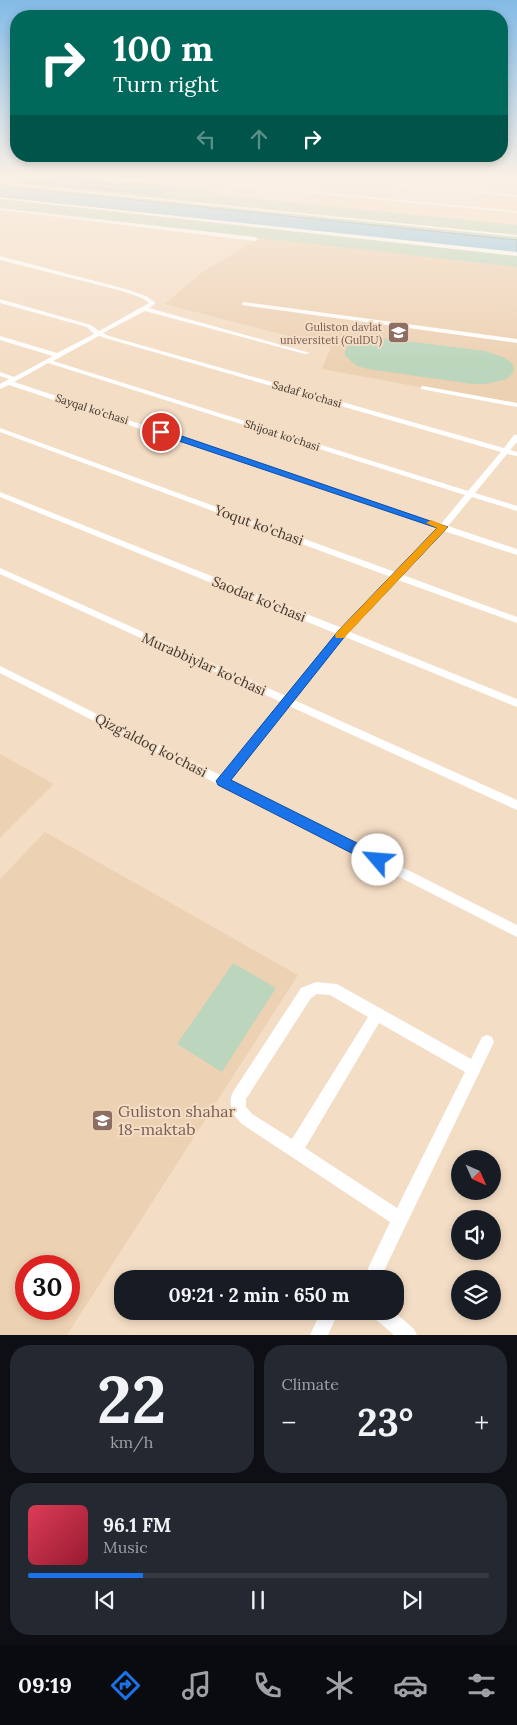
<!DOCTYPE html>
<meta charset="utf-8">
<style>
body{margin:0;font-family:Lora,serif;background:#242831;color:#f1f3f6;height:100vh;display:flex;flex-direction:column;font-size:19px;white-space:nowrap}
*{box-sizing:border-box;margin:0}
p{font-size:16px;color:#9ea1a6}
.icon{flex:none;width:28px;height:28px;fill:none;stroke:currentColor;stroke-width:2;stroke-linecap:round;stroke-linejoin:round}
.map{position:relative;height:1335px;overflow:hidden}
.sheet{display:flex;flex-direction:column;gap:10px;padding:10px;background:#0d0f14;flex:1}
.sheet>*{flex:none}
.guide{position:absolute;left:10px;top:10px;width:498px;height:152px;border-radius:20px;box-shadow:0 2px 8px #0003;background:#00695c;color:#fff;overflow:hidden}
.needle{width:32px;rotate:135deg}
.controls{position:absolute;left:451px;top:1150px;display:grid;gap:10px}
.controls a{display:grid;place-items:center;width:50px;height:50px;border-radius:50%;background:#171b24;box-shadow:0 2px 8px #0003;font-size:25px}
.speed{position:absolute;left:15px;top:1255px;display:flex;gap:10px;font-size:25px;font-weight:700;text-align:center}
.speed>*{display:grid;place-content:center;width:65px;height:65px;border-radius:50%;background:#171b24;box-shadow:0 2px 8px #0003;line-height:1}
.speed .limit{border:8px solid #d22;background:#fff;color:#111}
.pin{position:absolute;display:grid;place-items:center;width:42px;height:42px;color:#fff;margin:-21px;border:2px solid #fff;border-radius:50%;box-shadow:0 1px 5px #0007}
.me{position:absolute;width:55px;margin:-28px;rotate:297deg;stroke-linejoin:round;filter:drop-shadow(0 0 4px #0008)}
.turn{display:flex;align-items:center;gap:18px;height:105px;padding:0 20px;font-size:22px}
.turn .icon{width:65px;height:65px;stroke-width:2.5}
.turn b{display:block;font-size:35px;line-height:42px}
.lanes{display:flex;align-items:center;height:48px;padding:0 20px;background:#0003;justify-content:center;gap:25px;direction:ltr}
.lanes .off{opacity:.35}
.big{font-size:38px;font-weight:800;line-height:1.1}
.sheet .card{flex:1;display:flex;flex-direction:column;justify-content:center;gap:8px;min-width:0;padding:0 18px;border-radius:20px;background:#242831}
.sheet .dial{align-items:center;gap:0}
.dial b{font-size:65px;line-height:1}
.song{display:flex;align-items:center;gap:15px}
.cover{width:60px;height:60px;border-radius:8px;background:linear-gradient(135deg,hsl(350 70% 55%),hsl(350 70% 35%))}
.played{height:5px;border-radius:2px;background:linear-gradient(90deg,#1a73e8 25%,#363941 25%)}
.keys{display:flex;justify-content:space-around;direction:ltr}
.heat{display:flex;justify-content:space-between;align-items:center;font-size:28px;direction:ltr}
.sheet .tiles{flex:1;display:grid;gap:10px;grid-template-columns:1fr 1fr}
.card:last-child{grid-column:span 2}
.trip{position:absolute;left:114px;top:1270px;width:290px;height:50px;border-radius:20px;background:#171b24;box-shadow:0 2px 8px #0003;font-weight:800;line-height:50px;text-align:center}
.tab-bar{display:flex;height:80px;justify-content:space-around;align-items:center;background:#090b0e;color:#9ea1a6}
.tab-bar .icon{width:35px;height:35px}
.tab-bar .active{color:#1a73e8}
.tab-bar b{font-size:22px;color:#f1f3f6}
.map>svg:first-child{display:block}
.built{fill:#edd1b3;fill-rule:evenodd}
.green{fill:#bbd6bc}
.water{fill:#8cc5e5;stroke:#759aae}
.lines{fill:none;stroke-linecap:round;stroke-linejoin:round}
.street{fill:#fff;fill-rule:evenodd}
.secondary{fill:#fff;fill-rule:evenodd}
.route{fill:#1a73e8;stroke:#114b97}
.slow{fill:#f59e0b}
.labels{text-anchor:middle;stroke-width:4;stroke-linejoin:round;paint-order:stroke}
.far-education-label{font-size:11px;fill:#785e54;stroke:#f4ddc5;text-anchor:end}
.far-street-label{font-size:11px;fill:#40372e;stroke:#f4ddc5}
.street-label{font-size:14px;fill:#40372e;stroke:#f4ddc5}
.near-education-label{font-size:16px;fill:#785e54;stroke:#f4ddc5;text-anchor:start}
</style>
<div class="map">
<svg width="517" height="1335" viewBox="0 0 517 1335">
<rect width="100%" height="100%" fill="#f4ddc5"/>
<path class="built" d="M 260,238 L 517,267 L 517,405 L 322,369 L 331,347 L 165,304 L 201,273 Z
M 0,754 L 54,784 L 0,838 Z
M 45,832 L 298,975 L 67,1335 L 0,1335 L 0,879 ZM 26,1266 L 69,1266 L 69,1309 L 26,1309 Z"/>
<path class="green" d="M 0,178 L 118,178 L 213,185 L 205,194 L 517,225 L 517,267 L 0,209 Z
M 374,337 L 485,351 L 505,358 L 512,363 L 514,369 L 512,374 L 507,379 L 486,384 L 473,384 L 368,369 L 357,366 L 345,356 C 343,341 362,339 374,337 Z
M 233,963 L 276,988 L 222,1072 L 177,1044 Z"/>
<path class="water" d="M 9,178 L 53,178 L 167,189 L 159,195 L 6,179 Z
M 0,186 L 517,240 L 517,253 L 0,197 Z"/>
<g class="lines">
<path class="street" d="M 87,178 L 101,178 L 200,185 L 206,181 L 517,211 L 517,213 L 207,183 L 201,187 Z
M 326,178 L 337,178 L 517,195 L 517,197 Z
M 481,178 L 517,180 L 517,182 L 483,179 Z
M 0,182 L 517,235 L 517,237 L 0,184 Z
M 0,197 L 517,252 L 517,256 L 0,199 Z
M 0,208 L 255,237 L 258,239 L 255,241 L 0,210 Z
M 0,256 L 126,289 L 146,296 L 155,302 L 155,304 L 149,308 L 310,353 L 305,354 L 145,311 L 103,333 L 109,336 L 504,448 L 514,435 L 517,435 L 517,442 L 510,450 L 517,452 L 517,456 L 507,454 L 475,493 L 517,506 L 517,511 L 472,497 L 448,526 L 517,549 L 517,555 L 444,531 L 403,575 L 517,617 L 517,623 L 398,580 L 350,632 L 517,699 L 517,707 L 345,637 L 294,700 L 517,800 L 517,810 L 289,706 L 229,780 L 517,925 L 517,937 L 0,673 L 0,666 L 220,775 L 281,702 L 0,574 L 0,568 L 286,696 L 337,634 L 0,497 L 0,492 L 342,628 L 391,577 L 0,432 L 0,428 L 395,572 L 437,528 L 9,385 L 0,389 L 0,384 L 9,379 L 0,376 L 0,372 L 14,377 L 53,356 L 0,340 L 0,336 L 57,353 L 94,334 L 87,327 L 0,303 L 0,299 L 91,325 L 99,331 L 149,303 L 142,298 L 122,291 L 0,260 ZM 99,336 L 105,338 L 501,452 L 468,491 L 53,361 ZM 48,363 L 465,495 L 441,524 L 14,382 Z
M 244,302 L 517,339 L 517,343 L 242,305 L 241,304 Z
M 423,386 L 517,403 L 517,407 L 421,389 L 421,387 Z
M 316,982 L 337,984 L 471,1059 L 482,1037 L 487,1035 L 492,1037 L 494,1042 L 380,1279 L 363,1279 L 390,1222 L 242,1124 C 233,1115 227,1105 233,1092 L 301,988 ZM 317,994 L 330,995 L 368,1017 L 292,1139 L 252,1114 L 246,1107 L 246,1099 L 311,998 ZM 379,1023 L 465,1072 L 397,1208 L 305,1148 Z
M 321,1311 L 339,1311 L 328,1335 L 310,1335 Z
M 370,1311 L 393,1311 L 414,1329 L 417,1335 L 394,1335 L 373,1317 Z"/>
<path class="secondary" d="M 209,178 L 215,178 L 208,183 L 204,183 L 204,181 Z"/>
</g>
<linearGradient id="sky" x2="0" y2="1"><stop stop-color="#83bbe7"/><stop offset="0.49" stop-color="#faf0e5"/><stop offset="1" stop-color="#faf0e5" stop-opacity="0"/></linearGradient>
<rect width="517" height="364" fill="url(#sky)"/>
<path class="route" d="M 158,430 L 164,430 L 448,527 L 346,635 L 231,780 L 383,856 L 385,860 L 383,864 L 378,866 L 373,864 L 218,785 L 216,781 L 339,630 L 437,528 L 158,434 Z"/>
<path class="slow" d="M 431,520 L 448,527 L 344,638 L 336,638 L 335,636 L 336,633 L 437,528 L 426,523 Z"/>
<defs>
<symbol id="university-square" viewBox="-11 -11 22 22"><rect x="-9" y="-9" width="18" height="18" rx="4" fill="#8d6e63" stroke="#f4ddc5"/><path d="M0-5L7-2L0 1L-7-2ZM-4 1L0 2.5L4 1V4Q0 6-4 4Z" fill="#fff"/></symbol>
<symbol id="school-square" viewBox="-11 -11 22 22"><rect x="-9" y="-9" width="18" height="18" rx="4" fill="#8d6e63" stroke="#f4ddc5"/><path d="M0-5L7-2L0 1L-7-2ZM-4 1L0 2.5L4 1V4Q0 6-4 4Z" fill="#fff"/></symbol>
</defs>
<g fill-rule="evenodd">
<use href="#university-square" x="386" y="320" width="25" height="25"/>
<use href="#school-square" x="90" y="1108" width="25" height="25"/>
</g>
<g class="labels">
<g class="far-education-label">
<text x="382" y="331">Guliston davlat<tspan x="382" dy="13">universiteti (GulDU)</tspan></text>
</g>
<g class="far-street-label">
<text transform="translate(307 394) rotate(16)" y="4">Sadaf ko'chasi</text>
<text transform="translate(92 409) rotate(18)" y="4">Sayqal ko'chasi</text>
<text transform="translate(282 435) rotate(18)" y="4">Shijoat ko'chasi</text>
</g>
<g class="street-label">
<text transform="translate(259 525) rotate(20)" y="5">Yoqut ko'chasi</text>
<text transform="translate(259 599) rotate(22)" y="5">Saodat ko'chasi</text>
<text transform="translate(204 664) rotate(24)" y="5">Murabbiylar ko'chasi</text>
<text transform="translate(151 745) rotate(27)" y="5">Qizg'aldoq ko'chasi</text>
</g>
<g class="near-education-label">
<text x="118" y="1117">Guliston shahar<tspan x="118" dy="18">18-maktab</tspan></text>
</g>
</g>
</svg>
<div class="controls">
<a><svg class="needle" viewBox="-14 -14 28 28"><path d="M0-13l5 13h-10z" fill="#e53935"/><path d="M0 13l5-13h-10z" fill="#9ea1a6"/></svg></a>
<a><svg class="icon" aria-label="sound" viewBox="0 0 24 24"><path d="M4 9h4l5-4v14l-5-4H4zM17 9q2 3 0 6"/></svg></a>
<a><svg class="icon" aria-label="layers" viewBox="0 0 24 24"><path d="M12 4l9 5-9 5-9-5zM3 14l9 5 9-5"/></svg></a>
</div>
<div class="speed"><div class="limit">30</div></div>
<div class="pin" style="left:161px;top:432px;background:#d93025"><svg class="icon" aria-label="arrive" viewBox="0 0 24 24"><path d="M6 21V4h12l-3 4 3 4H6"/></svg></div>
<svg class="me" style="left:378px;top:860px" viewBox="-20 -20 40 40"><circle r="19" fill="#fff"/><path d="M0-13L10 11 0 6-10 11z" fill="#1a73e8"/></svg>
<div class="trip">09:21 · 2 min · 650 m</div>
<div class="guide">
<div class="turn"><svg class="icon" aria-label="right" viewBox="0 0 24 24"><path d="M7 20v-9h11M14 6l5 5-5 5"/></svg><div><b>100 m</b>Turn right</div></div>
<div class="lanes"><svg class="icon off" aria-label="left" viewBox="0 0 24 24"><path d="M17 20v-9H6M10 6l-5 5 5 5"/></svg><svg class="icon off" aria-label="ahead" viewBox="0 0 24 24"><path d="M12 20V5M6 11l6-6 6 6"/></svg><svg class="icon" aria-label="right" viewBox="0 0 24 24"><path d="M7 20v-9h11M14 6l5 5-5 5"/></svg></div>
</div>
</div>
<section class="sheet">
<div class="tiles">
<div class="card dial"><b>22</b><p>km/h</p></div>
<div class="card"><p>Climate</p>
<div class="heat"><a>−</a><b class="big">23°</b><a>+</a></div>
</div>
<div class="card">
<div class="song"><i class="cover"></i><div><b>96.1 FM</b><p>Music</p></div></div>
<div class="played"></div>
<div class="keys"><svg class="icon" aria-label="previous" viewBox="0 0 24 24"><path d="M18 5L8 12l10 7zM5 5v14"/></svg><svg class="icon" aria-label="pause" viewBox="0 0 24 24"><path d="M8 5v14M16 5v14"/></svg><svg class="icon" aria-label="next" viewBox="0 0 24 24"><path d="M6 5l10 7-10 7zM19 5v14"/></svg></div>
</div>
</div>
</section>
<nav class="tab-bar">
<b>09:19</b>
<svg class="icon active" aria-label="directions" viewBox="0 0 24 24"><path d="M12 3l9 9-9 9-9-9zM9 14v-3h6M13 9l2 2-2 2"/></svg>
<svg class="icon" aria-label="music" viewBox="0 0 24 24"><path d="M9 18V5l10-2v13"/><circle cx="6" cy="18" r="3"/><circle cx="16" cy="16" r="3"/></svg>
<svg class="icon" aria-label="phone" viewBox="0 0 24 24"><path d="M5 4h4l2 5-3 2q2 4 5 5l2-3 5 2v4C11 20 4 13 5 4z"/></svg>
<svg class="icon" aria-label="climate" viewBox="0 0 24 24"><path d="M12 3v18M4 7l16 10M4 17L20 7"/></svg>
<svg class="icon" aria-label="car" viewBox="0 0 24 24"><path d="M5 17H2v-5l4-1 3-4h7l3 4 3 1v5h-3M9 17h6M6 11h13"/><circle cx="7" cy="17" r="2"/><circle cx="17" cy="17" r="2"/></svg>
<svg class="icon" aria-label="filters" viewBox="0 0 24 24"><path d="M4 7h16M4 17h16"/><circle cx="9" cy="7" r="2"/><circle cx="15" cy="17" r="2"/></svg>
</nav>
